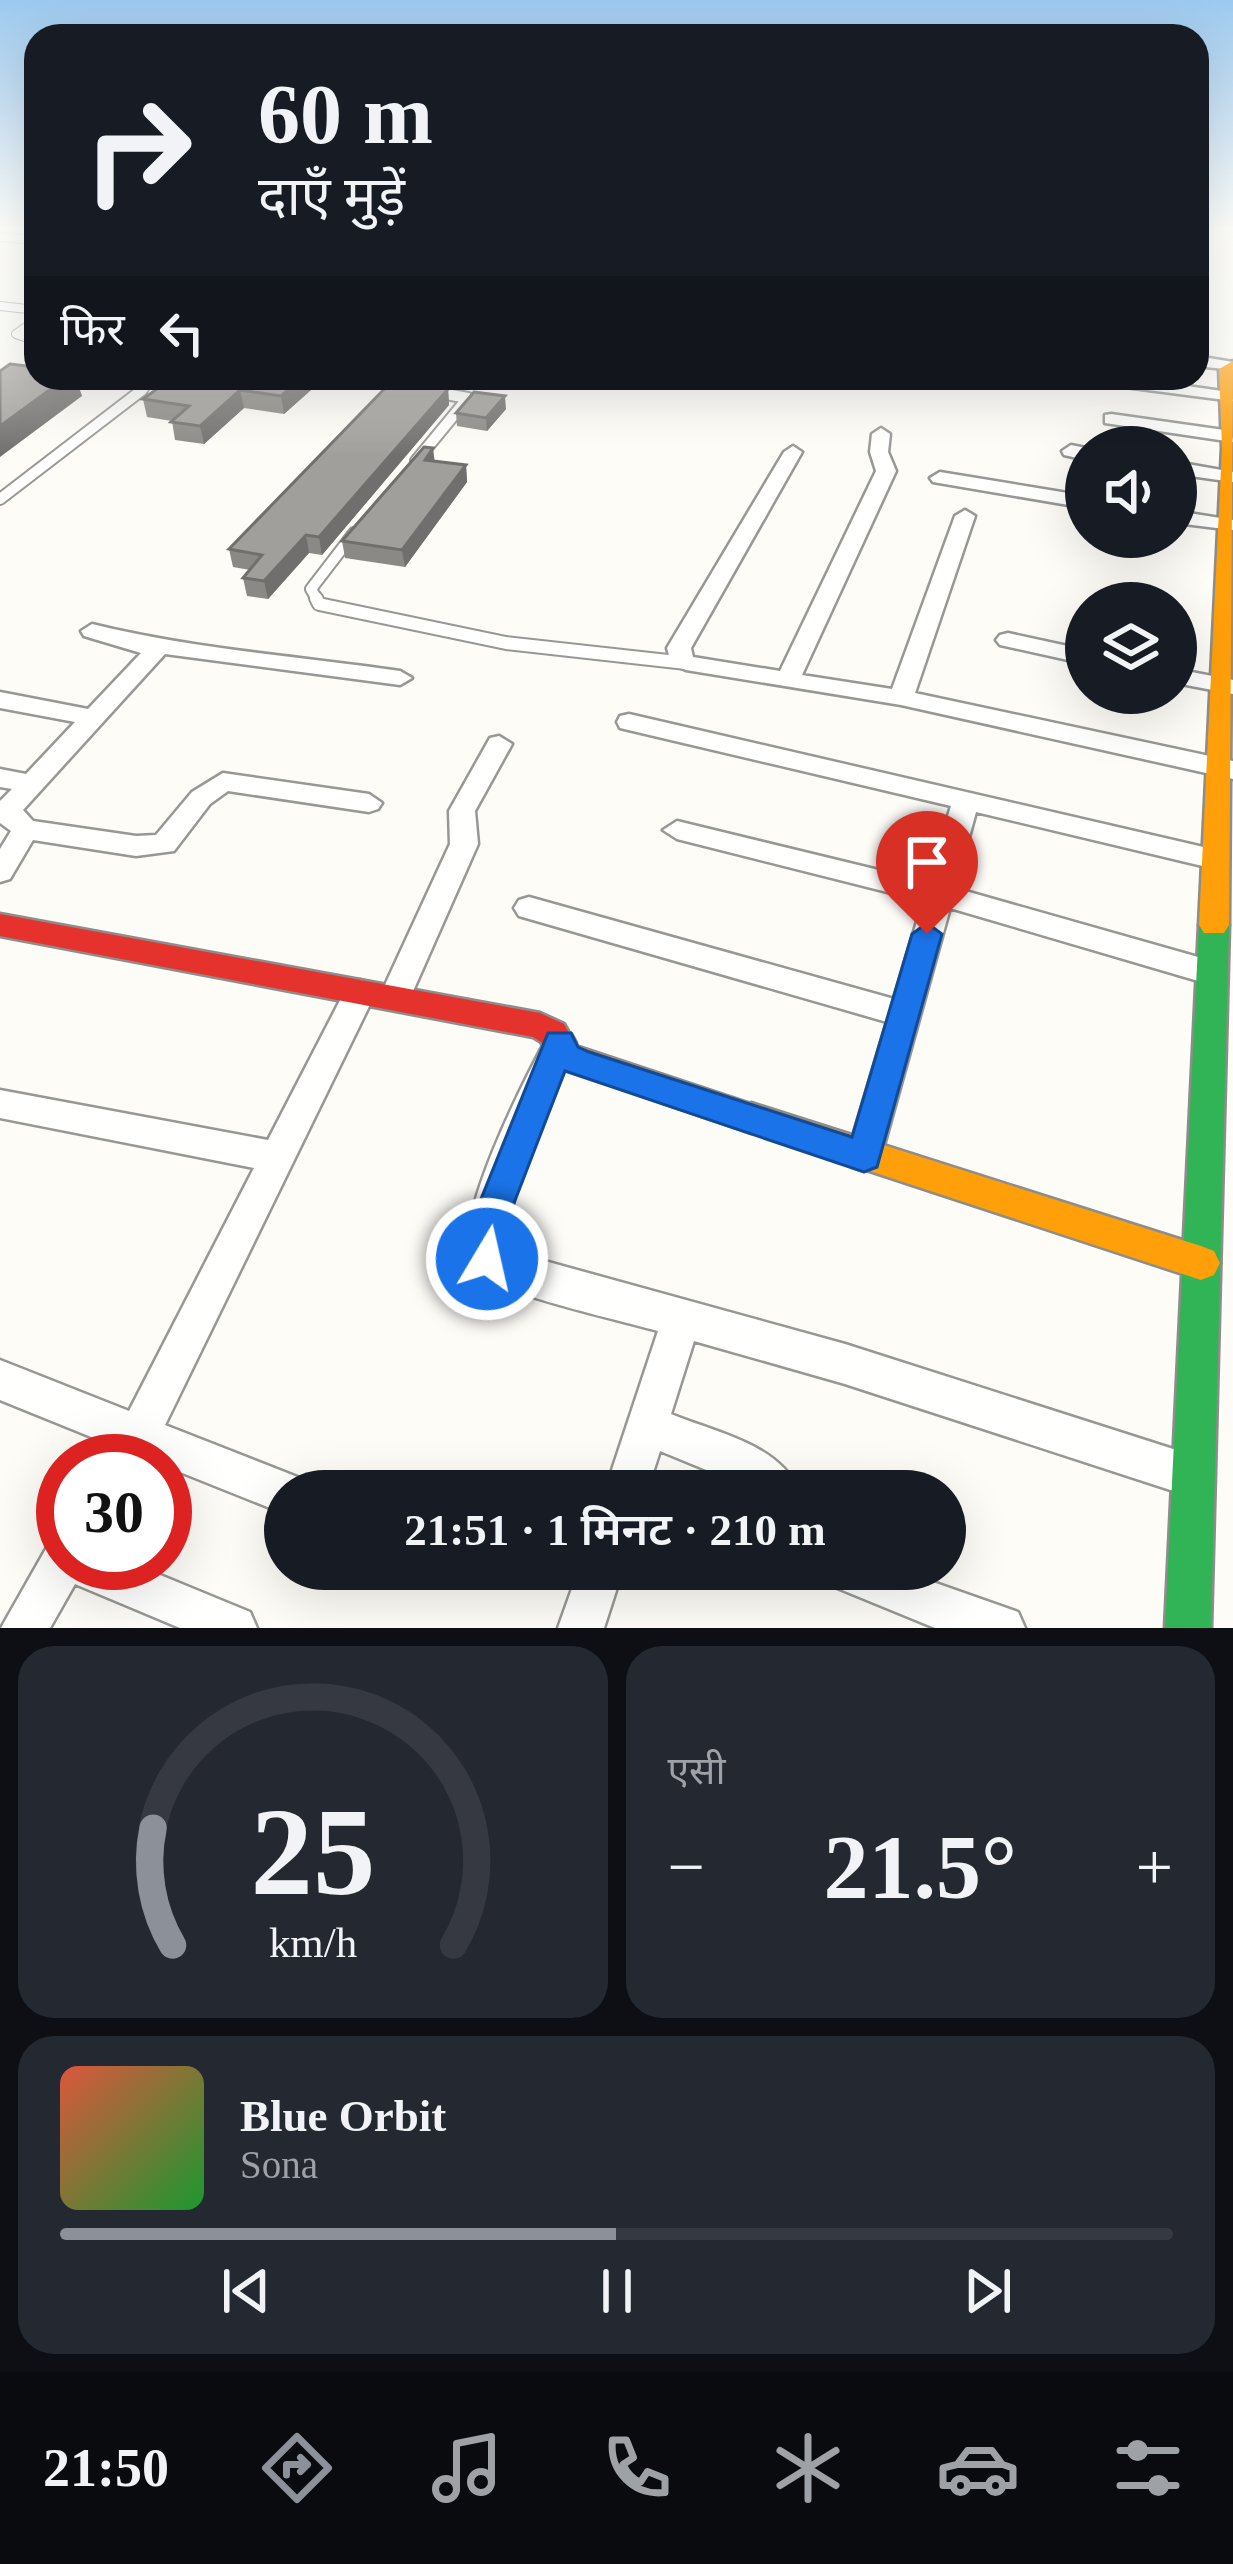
<!DOCTYPE html>
<html lang="hi">
<meta charset="utf-8">
<style>
body{margin:0;font-family:"Times New Roman","Noto Sans Devanagari",serif;background:#242831;color:#f1f3f6;height:100vh;display:flex;flex-direction:column;font-size:45px;white-space:nowrap}
*{box-sizing:border-box;margin:0}
p{font-size:39px;color:#9ea1a6}
.icon{flex:none;width:66px;height:66px;fill:none;stroke:currentColor;stroke-width:2;stroke-linecap:round;stroke-linejoin:round}
.map{position:relative;height:1628px;overflow:hidden}
.side{display:flex;flex-direction:column;gap:18px;padding:18px;background:#0d0f14;flex:1}
.side>*{flex:none}
.guide{position:absolute;left:24px;top:24px;width:1185px;height:366px;border-radius:36px;box-shadow:0 12px 48px #0002;background:#171b24;color:#f1f3f6;overflow:hidden}
.fabs{position:absolute;left:1065px;top:426px;display:grid;gap:24px}
.fabs a{display:grid;place-items:center;width:132px;height:132px;border-radius:50%;background:#171b24;box-shadow:0 12px 48px #0002;font-size:60px}
.speed{position:absolute;left:36px;top:1434px;display:flex;gap:24px;font-size:60px;font-weight:700;text-align:center}
.speed>*{display:grid;place-content:center;width:156px;height:156px;border-radius:50%;background:#171b24;box-shadow:0 12px 48px #0002;line-height:1}
.speed .limit{border:18px solid #d22;background:#fff;color:#111}
.pin{position:absolute;display:grid;place-items:center;width:102px;height:102px;color:#fff;margin:-123px -51px;border-radius:50% 50% 50% 0;rotate:-45deg;box-shadow:0 0 12px #0007}
.pin .icon{rotate:45deg}
.me{position:absolute;width:132px;margin:-66px;rotate:9deg;stroke-linejoin:round;filter:drop-shadow(0 0 9px #0008)}
.turn{display:flex;align-items:center;gap:42px;height:252px;padding:0 36px;font-size:54px}
.turn .icon{width:156px;height:156px;stroke-width:2.5}
.turn b{display:block;font-size:84px;line-height:102px}
.then{display:flex;align-items:center;height:114px;padding:0 36px;background:#0003;gap:24px;font-size:45px}
.big{font-size:90px;font-weight:600;line-height:1.1}
.side .widget{flex:1;display:flex;flex-direction:column;justify-content:center;gap:18px;min-width:0;padding:0 42px;border-radius:36px;background:#242831}
.side .dial{align-items:center;gap:0}
.dial svg{height:312px;overflow:visible;fill:none;stroke:#363941;stroke-width:7;stroke-linecap:round;text-anchor:middle}
.dial text{fill:#f1f3f6;stroke:none}
.song{display:flex;align-items:center;gap:36px}
.cover{width:144px;height:144px;border-radius:18px;background:linear-gradient(135deg,hsl(10 70% 55%),hsl(130 70% 35%))}
.played{height:12px;border-radius:6px;background:linear-gradient(90deg,#8c9099 50%,#363941 50%)}
.keys{display:flex;justify-content:space-around;direction:ltr}
.heat{display:flex;justify-content:space-between;align-items:center;font-size:66px;direction:ltr}
.side .tiles{flex:1;display:grid;gap:18px;grid-template-columns:1fr 1fr}
.widget:last-child{grid-column:span 2}
.trip{position:absolute;left:264px;top:1470px;width:702px;height:120px;border-radius:60px;background:#171b24;box-shadow:0 12px 48px #0002;font-weight:600;line-height:120px;text-align:center}
.dock{display:flex;height:192px;justify-content:space-around;align-items:center;background:#090b0e;color:#9ea1a6}
.dock .icon{width:84px;height:84px}
.dock .current{color:#8c9099}
.dock b{font-size:54px;color:#f1f3f6}
.map>svg:first-child{display:block}
.lines{fill:none;stroke-linecap:round;stroke-linejoin:round}
.lane-far2-casing{stroke:#979795;stroke-width:10}
.lane-far1-casing{stroke:#979795;stroke-width:14}
.lane-casing{stroke:#979795;stroke-width:16}
.street-casing{stroke:#979795;stroke-width:5}
.fast-casing{stroke:#8e8d8b;stroke-width:5}
.slow-casing{stroke:#8e8d8b;stroke-width:5}
.jam-casing{stroke:#8e8d8b;stroke-width:5}
.lane-far2{stroke:#fffffe;stroke-width:8}
.lane-far1{stroke:#fffffe;stroke-width:10}
.lane{stroke:#fffffe;stroke-width:12}
.street{fill:#fffffe;fill-rule:evenodd}
.fast{fill:#30b455;fill-rule:evenodd}
.slow{fill:#ff9f0a;fill-rule:evenodd}
.jam{fill:#e5322d;fill-rule:evenodd}
.wall{fill:#8a8986}
.shaded-wall{fill:#716f6d}
.building{fill:#a19f9c;stroke:#716f6d;stroke-width:3}
.route{fill:#1a73e8;stroke:#114b97;stroke-width:3}
</style>
<div class="map">
<svg width="1233" height="1628" viewBox="0 0 1233 1628">
<rect width="100%" height="100%" fill="#fdfcf7"/>
<g class="lines">
<defs>
<path id="lane-far2" d="M 0,237 L 36,240
M 0,306 L 36,310
M 36,320 L 16,334 L 36,341
M 327,378 L 401,387
M 429,391 L 441,393
M 138,393 L 158,378"/>
<path id="lane-far1" d="M 416,461 L 468,398 L 429,391
M 0,499 L 142,390
M 318,601 L 311,589 L 354,533"/>
<path id="lane" d="M 316,598 L 319,604 L 506,643 L 686,663"/>
<path id="street" d="M 1197,356 L 1233,362 L 1233,370 L 1197,366 Z
M 1085,378 L 1131,378 L 1229,392 L 1233,401 L 1094,383 Z
M 1111,414 L 1231,431 L 1233,442 L 1105,423 L 1105,415 Z
M 881,428 L 890,434 L 888,452 L 896,471 L 802,675 L 892,689 L 955,516 L 965,510 L 975,516 L 915,693 L 1233,761 L 1233,779 L 901,705 L 686,670 L 671,663 L 667,648 L 784,452 L 793,446 L 802,452 L 691,648 L 693,657 L 780,671 L 876,471 L 870,452 L 872,434 Z
M 1071,445 L 1086,448 L 1086,460 L 1064,455 L 1062,451 Z
M 1176,462 L 1233,472 L 1233,482 L 1176,474 Z
M 940,472 L 1086,496 L 1086,508 L 933,482 L 930,478 Z
M 1176,511 L 1233,520 L 1233,530 L 1176,523 Z
M 92,624 C 192,649 298,656 400,671 L 412,678 L 400,685 L 165,654 L 23,810 L 33,821 L 136,836 L 156,835 L 192,792 L 223,773 L 369,794 L 382,803 L 378,809 L 369,812 L 228,791 L 210,804 L 174,851 L 136,856 L 33,840 L 10,879 L 0,882 L 0,849 L 11,831 L 0,823 L 0,801 L 12,789 L 0,787 L 0,769 L 26,774 L 75,722 L 0,708 L 0,692 L 88,709 L 141,653 L 84,636 L 81,631 Z
M 1008,633 L 1086,650 L 1086,664 L 1000,645 L 996,640 L 1000,635 Z
M 1176,669 L 1233,680 L 1233,694 L 1176,683 Z
M 629,714 L 1225,852 L 1229,859 L 1215,869 L 976,812 L 955,888 L 1212,961 L 1223,965 L 1227,973 L 1223,981 L 1212,985 L 950,908 L 881,1156 L 876,1167 L 864,1171 L 852,1167 L 847,1156 L 887,1022 L 519,916 L 514,908 L 519,900 L 529,897 L 894,999 L 923,901 L 677,839 L 663,830 L 677,821 L 928,882 L 951,806 L 620,728 L 617,722 L 620,716 Z
M 499,736 L 512,744 L 475,811 L 478,844 L 406,1007 L 395,1010 L 384,1007 L 379,998 L 450,844 L 449,811 L 490,738 Z
M 360,980 L 371,983 L 376,992 L 165,1425 L 300,1478 L 305,1491 L 285,1491 L 285,1514 L 165,1466 L 165,1461 L 104,1461 L 111,1445 L 0,1400 L 0,1360 L 129,1411 L 254,1168 L 0,1118 L 0,1090 L 268,1140 L 349,983 Z
M 560,1030 L 571,1034 L 576,1043 L 517,1182 L 505,1250 L 845,1344 L 1192,1455 L 1207,1461 L 1213,1476 L 1207,1491 L 1192,1497 L 845,1384 L 694,1341 L 671,1414 C 714,1432 780,1444 799,1491 L 747,1491 L 738,1483 L 660,1451 L 647,1491 L 605,1491 L 658,1331 C 624,1321 490,1292 473,1269 C 445,1231 528,1073 549,1034 Z
M 63,1541 L 63,1563 L 131,1563 L 250,1612 L 257,1628 L 180,1628 L 75,1584 L 50,1628 L 1,1628 L 47,1547 Z
M 579,1569 L 623,1569 L 604,1628 L 558,1628 Z
M 824,1569 L 896,1569 L 1018,1612 L 1025,1628 L 935,1628 L 830,1585 Z"/>
<path id="fast" d="M 1214,914 L 1224,917 L 1229,925 L 1211,1628 L 1165,1628 L 1199,925 L 1204,917 Z"/>
<path id="slow" d="M 1233,361 L 1229,925 L 1224,933 L 1204,933 L 1199,925 L 1222,448 L 1219,369 Z
M 751,1103 L 1201,1246 L 1214,1251 L 1220,1263 L 1214,1275 L 1201,1280 L 739,1128 L 734,1118 L 739,1108 Z"/>
<path id="jam" d="M 0,914 L 540,1013 L 564,1024 L 576,1046 L 763,1108 L 768,1118 L 763,1128 L 751,1133 L 553,1065 L 541,1042 L 533,1037 L 0,936 Z"/>
</defs>
<use href="#lane-far2" class="lane-far2-casing"/>
<use href="#lane-far1" class="lane-far1-casing"/>
<use href="#lane" class="lane-casing"/>
<use href="#street" class="street-casing"/>
<use href="#fast" class="fast-casing"/>
<use href="#slow" class="slow-casing"/>
<use href="#jam" class="jam-casing"/>
<use href="#lane-far2" class="lane-far2"/>
<use href="#lane-far1" class="lane-far1"/>
<use href="#lane" class="lane"/>
<use href="#street" class="street"/>
<use href="#fast" class="fast"/>
<use href="#slow" class="slow"/>
<use href="#jam" class="jam"/>
</g>
<path class="wall" d="M 172,378 L 320,378 L 320,382 L 284,414 L 244,408 L 204,444 L 175,440 L 172,421 L 147,417 L 143,399 Z
M 448,389 L 449,405 L 322,555 L 309,553 L 268,599 L 247,596 L 243,578 L 250,570 L 233,567 L 229,549 Z
M 506,409 L 487,431 L 457,426 L 456,413 Z
M 435,461 L 466,465 L 467,482 L 405,567 L 345,558 L 342,541 Z"/>
<path class="shaded-wall" d="M 66,378 L 76,378 L 82,396 L 0,457 L 0,426 Z
M 301,378 L 320,378 L 320,382 L 284,414 L 281,396 Z
M 448,389 L 449,405 L 322,555 L 319,537 Z
M 240,390 L 244,408 L 204,444 L 200,426 Z
M 505,396 L 506,409 L 487,431 L 486,418 Z
M 433,448 L 435,464 L 425,460 Z
M 466,465 L 467,482 L 405,567 L 402,550 Z
M 306,535 L 309,553 L 268,599 L 264,581 Z"/>
<path class="building" d="M 10,364 L 36,367 L 36,378 L 66,378 L 0,426 L 0,371 Z
M 172,378 L 301,378 L 281,396 L 240,390 L 200,426 L 171,422 L 189,406 L 143,399 Z
M 392,381 L 448,389 L 319,537 L 306,535 L 264,581 L 243,578 L 262,555 L 229,549 Z
M 474,392 L 505,396 L 486,418 L 456,413 Z
M 424,447 L 433,448 L 425,460 L 466,465 L 402,550 L 342,541 Z"/>
<linearGradient id="sky" x2="0" y2="1"><stop stop-color="#9dc9ee"/><stop offset="0.5" stop-color="#fefefb"/><stop offset="1" stop-color="#fefefb" stop-opacity="0"/></linearGradient>
<rect width="1233" height="456" fill="url(#sky)"/>
<path class="route" d="M 927,923 L 942,934 L 877,1167 L 864,1172 L 565,1071 L 509,1216 L 500,1271 L 487,1276 L 473,1271 L 464,1241 L 548,1033 L 571,1033 L 578,1047 L 589,1052 L 852,1137 L 912,934 Z"/>
</svg>
<div class="fabs">
<a><svg class="icon" aria-label="sound" viewBox="0 0 24 24"><path d="M4 9h4l5-4v14l-5-4H4zM17 9q2 3 0 6"/></svg></a>
<a><svg class="icon" aria-label="layers" viewBox="0 0 24 24"><path d="M12 4l9 5-9 5-9-5zM3 14l9 5 9-5"/></svg></a>
</div>
<div class="speed"><div class="limit">30</div></div>
<div class="pin" style="left:927px;top:934px;background:#d93025"><svg class="icon" aria-label="arrive" viewBox="0 0 24 24"><path d="M6 21V4h12l-3 4 3 4H6"/></svg></div>
<svg class="me" style="left:487px;top:1259px" viewBox="-20 -20 40 40"><circle r="17" fill="#1a73e8" stroke="#fff" stroke-width="3"/><path d="M0-11L8 9 0 5-8 9z" fill="#fff"/></svg>
<div class="trip">21:51 · 1 मिनट · 210 m</div>
<div class="guide">
<div class="turn"><svg class="icon" aria-label="right" viewBox="0 0 24 24"><path d="M7 20v-9h11M14 6l5 5-5 5"/></svg><div><b>60 m</b>दाएँ मुड़ें</div></div>
<div class="then">फिर<svg class="icon" aria-label="left" viewBox="0 0 24 24"><path d="M17 20v-9H6M10 6l-5 5 5 5"/></svg></div>
</div>
</div>
<section class="side">
<div class="tiles">
<div class="widget dial"><svg viewBox="0 0 100 80">
<path d="M14 69A42 42 0 1 1 86 69"/>
<path d="M14 69A42 42 0 0 1 9 39" stroke="#8c9099"/>
<text x="50" y="56" font-size="32" font-weight="700">25</text>
<text x="50" y="72" font-size="11">km/h</text>
</svg></div>
<div class="widget"><p>एसी</p>
<div class="heat"><a>−</a><b class="big">21.5°</b><a>+</a></div>
</div>
<div class="widget">
<div class="song"><i class="cover"></i><div><b>Blue Orbit</b><p>Sona</p></div></div>
<div class="played"></div>
<div class="keys"><svg class="icon" aria-label="previous" viewBox="0 0 24 24"><path d="M18 5L8 12l10 7zM5 5v14"/></svg><svg class="icon" aria-label="pause" viewBox="0 0 24 24"><path d="M8 5v14M16 5v14"/></svg><svg class="icon" aria-label="next" viewBox="0 0 24 24"><path d="M6 5l10 7-10 7zM19 5v14"/></svg></div>
</div>
</div>
</section>
<nav class="dock">
<b>21:50</b>
<svg class="icon current" aria-label="directions" viewBox="0 0 24 24"><path d="M12 3l9 9-9 9-9-9zM9 14v-3h6M13 9l2 2-2 2"/></svg>
<svg class="icon" aria-label="music" viewBox="0 0 24 24"><path d="M9 18V5l10-2v13"/><circle cx="6" cy="18" r="3"/><circle cx="16" cy="16" r="3"/></svg>
<svg class="icon" aria-label="phone" viewBox="0 0 24 24"><path d="M5 4h4l2 5-3 2q2 4 5 5l2-3 5 2v4C11 20 4 13 5 4z"/></svg>
<svg class="icon" aria-label="climate" viewBox="0 0 24 24"><path d="M12 3v18M4 7l16 10M4 17L20 7"/></svg>
<svg class="icon" aria-label="car" viewBox="0 0 24 24"><path d="M5 17H2v-5l4-1 3-4h7l3 4 3 1v5h-3M9 17h6M6 11h13"/><circle cx="7" cy="17" r="2"/><circle cx="17" cy="17" r="2"/></svg>
<svg class="icon" aria-label="filters" viewBox="0 0 24 24"><path d="M4 7h16M4 17h16"/><circle cx="9" cy="7" r="2"/><circle cx="15" cy="17" r="2"/></svg>
</nav>
